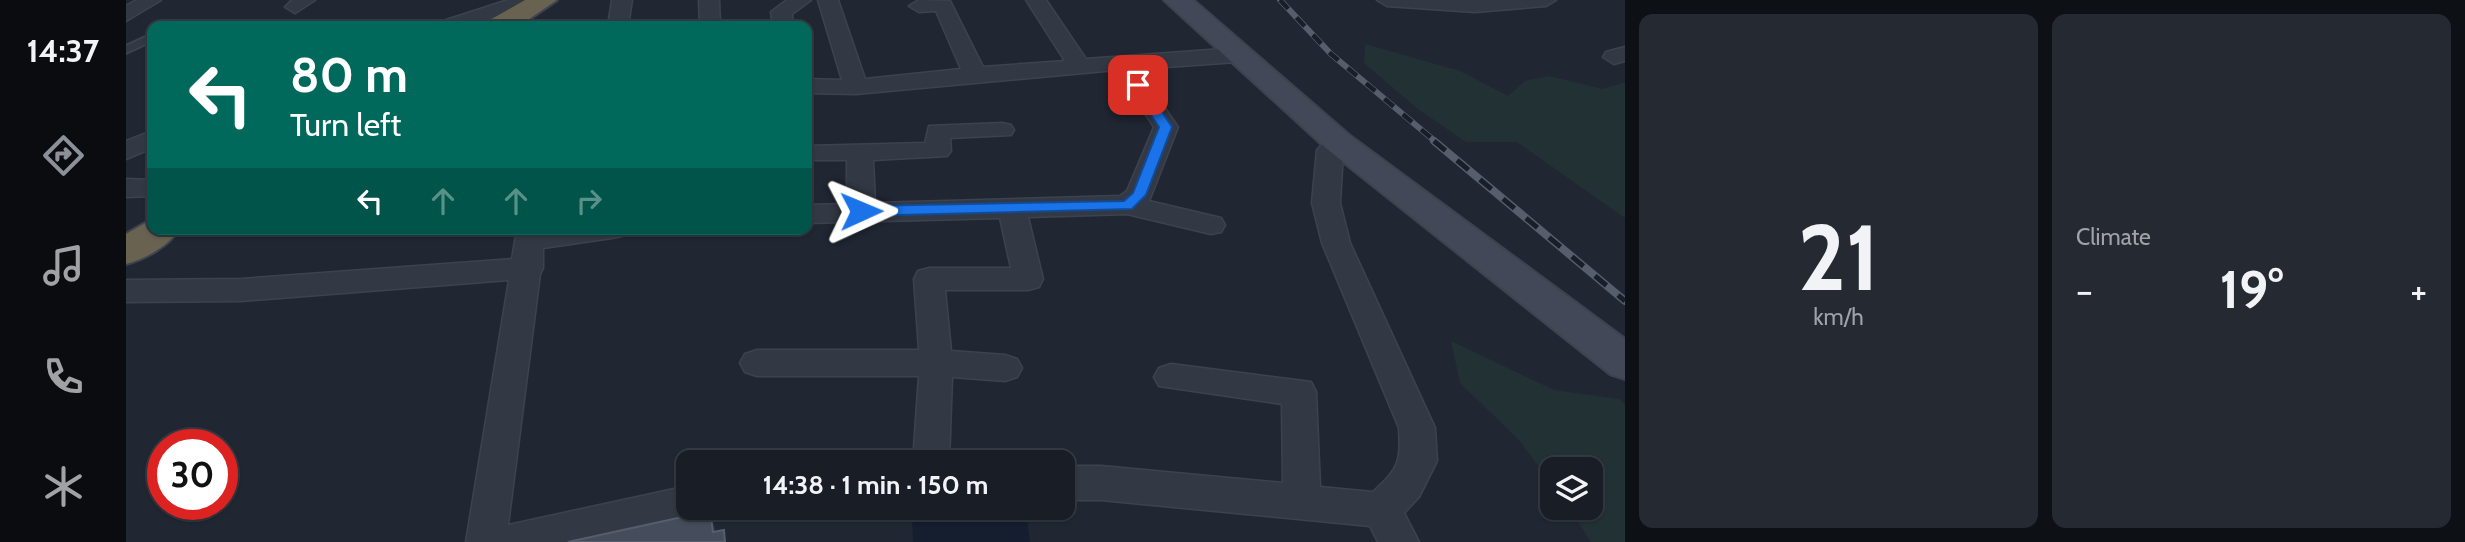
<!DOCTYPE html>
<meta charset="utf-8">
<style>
body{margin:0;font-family:Cabin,sans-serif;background:#252a32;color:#f1f3f6;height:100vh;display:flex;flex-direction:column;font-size:26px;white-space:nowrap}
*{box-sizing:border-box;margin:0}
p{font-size:23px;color:#9fa2a7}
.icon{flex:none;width:38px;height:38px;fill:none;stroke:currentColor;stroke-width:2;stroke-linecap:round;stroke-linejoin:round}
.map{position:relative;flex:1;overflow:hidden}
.panel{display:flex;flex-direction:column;gap:14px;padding:14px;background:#0d1015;width:840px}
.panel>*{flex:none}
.top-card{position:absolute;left:21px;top:21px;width:665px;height:214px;border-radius:14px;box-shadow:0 2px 5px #0004,0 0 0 2px #363b43;background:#00695c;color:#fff;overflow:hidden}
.fabs{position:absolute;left:1414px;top:457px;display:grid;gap:14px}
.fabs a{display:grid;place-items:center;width:63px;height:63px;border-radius:14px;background:#181d26;box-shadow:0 2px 5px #0004,0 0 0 2px #363b43;font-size:35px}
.speed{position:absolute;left:21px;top:429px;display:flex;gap:14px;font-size:35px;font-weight:700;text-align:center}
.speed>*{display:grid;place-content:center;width:91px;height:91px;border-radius:50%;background:#181d26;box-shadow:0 2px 5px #0004,0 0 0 2px #363b43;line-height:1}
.speed .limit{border:10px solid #d22;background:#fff;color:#111}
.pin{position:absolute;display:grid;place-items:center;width:60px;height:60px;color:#fff;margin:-30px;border-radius:14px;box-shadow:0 4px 10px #0006}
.me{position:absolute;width:77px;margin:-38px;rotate:89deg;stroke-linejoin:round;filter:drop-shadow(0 0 5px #0008)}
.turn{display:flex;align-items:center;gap:24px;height:147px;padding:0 28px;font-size:32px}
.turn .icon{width:91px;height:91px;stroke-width:2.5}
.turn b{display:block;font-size:49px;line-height:60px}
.lanes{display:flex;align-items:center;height:66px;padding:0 28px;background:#0003;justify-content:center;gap:35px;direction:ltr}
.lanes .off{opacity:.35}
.big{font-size:52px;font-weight:700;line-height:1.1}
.panel .card{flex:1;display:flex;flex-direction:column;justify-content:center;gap:10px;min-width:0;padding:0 24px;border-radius:14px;background:#252a32}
.panel .dial{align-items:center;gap:0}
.dial b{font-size:91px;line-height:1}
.heat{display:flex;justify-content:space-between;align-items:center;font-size:38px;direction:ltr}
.panel .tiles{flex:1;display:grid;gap:14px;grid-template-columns:repeat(2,1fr)}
.trip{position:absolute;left:550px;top:450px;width:399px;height:70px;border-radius:14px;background:#181d26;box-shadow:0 2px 5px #0004,0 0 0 2px #363b43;font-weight:700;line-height:70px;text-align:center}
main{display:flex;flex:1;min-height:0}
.tab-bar{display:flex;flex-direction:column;width:126px;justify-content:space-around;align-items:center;background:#0a0c0f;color:#9fa2a7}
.tab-bar .icon{width:49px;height:49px}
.tab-bar .active{color:#8c9099}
.tab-bar b{font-size:32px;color:#f1f3f6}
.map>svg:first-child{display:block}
.green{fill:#223134}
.water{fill:#151e2f}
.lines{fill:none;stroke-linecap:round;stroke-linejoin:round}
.lane-casing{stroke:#3d424e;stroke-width:4}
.street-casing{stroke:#3d424e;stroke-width:3}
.secondary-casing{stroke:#3d424e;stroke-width:4}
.highway-casing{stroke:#3e444f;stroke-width:4}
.lane{fill:#333944;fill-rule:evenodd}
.street{fill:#333944;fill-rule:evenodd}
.secondary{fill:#424857;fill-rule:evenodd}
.highway{fill:#696251;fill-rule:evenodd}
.rail-far1-casing{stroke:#565d6b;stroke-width:6}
.rail-casing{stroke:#565d6b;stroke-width:8}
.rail-far1{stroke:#191e28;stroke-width:4.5;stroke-dasharray:12;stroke-linecap:butt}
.rail{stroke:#191e28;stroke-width:5;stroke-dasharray:15;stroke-linecap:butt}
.shaded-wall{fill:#2a313f}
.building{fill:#454d5c;stroke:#565d6c;stroke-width:2}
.route{fill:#1a73e8;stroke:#114b97;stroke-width:2}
</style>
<main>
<nav class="tab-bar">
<b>14:37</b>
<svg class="icon active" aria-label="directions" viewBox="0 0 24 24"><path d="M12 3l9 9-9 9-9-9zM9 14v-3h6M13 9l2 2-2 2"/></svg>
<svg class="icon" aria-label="music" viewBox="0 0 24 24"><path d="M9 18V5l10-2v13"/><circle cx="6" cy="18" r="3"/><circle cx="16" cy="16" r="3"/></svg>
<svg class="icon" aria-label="phone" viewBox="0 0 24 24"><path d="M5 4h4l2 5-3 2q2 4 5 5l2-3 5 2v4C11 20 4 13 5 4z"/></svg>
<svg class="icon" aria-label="climate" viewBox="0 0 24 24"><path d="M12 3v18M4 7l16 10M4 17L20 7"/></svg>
</nav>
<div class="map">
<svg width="1499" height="542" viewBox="0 0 1499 542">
<rect width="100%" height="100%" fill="#202733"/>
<path class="green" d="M 1239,44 L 1334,71 L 1382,96 L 1399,81 L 1423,76 L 1477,89 L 1499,82 L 1499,218 L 1391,142 L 1340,142 L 1292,109 L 1238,63 Z
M 1325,341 L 1428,390 L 1493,399 L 1499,404 L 1499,542 L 1465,542 L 1443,508 L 1465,508 L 1465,469 L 1426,469 L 1426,484 L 1393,440 L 1334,383 Z"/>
<path class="water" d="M 786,519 L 901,519 L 904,542 L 787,542 Z"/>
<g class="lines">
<defs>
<path id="lane" d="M 26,34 L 26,41 L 0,53 L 0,46 Z"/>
<path id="street" d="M 11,0 L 35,0 L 0,21 L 0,6 Z
M 166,0 L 189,0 L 169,13 L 159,7 Z
M 382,0 L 413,0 L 410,4 L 341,26 L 311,26 L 314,22 Z
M 486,0 L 506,0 L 502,26 L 482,26 Z
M 573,0 L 593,0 L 594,26 L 574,26 Z
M 661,0 L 685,0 L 666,14 L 667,26 L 647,26 L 645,12 Z
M 692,0 L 712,0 L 739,79 L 835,69 L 810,11 L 793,12 L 783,6 L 793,0 L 824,1 L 857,67 L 939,61 L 900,0 L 920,0 L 960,59 L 1111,48 L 1122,55 L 1111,62 L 1012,69 L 1052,127 L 1023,201 L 1095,218 L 1099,225 L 1095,232 L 1085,234 L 1001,214 L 902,217 L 917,279 L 913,287 L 902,290 L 819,290 L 825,351 L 879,355 L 891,359 L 896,368 L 891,377 L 879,381 L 826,377 L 823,462 L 787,462 L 793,376 L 631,376 L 619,372 L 614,363 L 619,354 L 631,350 L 793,350 L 788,279 L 792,271 L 803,268 L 885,268 L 874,218 L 681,223 L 681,205 L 721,204 L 721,160 L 681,160 L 681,146 L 799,143 L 803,126 L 876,123 L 885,125 L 888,130 L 885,135 L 824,138 L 825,151 L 821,156 L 747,160 L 749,203 L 994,196 L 1001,191 L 1028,127 L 990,70 L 730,94 L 681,93 L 681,79 L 716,80 Z
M 1251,0 L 1430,0 L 1420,6 L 1349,12 L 1261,6 Z
M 1499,47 L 1499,61 L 1488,64 L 1477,57 L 1480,52 Z
M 26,131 L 26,148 L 0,159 L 0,141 Z
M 1212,134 L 1221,137 L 1225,142 L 1217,152 L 1214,203 L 1224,243 L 1309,428 L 1311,461 L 1293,497 L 1278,513 L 1293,542 L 1252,542 L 1244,526 L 975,500 L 936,500 L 936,466 L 975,466 L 1157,483 L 1156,404 L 1033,386 L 1028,377 L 1033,368 L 1045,364 L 1185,382 L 1190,392 L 1194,487 L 1247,492 C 1273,468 1275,463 1273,428 L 1196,243 L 1186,203 L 1191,150 L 1203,137 Z
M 0,179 L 26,180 L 26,196 L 0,197 Z
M 391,229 L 500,229 L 496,236 L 486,238 L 417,248 L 417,268 L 414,274 L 382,525 L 562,486 L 562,508 L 579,508 L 575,515 L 466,542 L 340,542 L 383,280 L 115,301 L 0,302 L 0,280 L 115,279 L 386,259 Z"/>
<path id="secondary" d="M 1038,0 L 1067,0 L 1223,135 L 1499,339 L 1499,379 L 1484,374 L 1201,149 Z"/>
<path id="highway" d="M 399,0 L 431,0 L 393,26 L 360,26 L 364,20 Z
M 26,219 L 26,229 L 53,229 C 43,246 19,259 0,264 L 0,234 Z"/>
</defs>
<use href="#lane" class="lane-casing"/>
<use href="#street" class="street-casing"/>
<use href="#secondary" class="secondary-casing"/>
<use href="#highway" class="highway-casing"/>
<use href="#lane" class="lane"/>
<use href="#street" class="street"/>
<use href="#secondary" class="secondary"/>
<use href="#highway" class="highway"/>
<defs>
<path id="rail-far1" d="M 1154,0 L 1205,54 L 1310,142"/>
<path id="rail" d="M 1308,141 L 1499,301"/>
</defs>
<use href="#rail-far1" class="rail-far1-casing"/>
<use href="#rail" class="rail-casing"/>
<use href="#rail-far1" class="rail-far1"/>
<use href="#rail" class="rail"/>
</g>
<path class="shaded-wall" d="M 584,511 L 589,527 L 591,542 L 587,532 Z"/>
<path class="building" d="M 584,511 L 587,532 L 598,530 L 599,542 L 442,542 Z"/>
<path class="route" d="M 1012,81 L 1016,82 L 1046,127 L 1020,195 L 1006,209 L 735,216 L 727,211 L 735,206 L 998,201 L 1007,193 L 1033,127 L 1005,85 Z"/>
</svg>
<div class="fabs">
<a><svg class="icon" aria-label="layers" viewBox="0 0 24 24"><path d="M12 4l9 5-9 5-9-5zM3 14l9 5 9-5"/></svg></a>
</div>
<div class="speed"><div class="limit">30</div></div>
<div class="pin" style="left:1012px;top:85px;background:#d93025"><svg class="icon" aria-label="arrive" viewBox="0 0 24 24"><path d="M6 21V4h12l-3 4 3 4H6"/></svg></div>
<svg class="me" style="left:735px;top:211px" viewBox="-20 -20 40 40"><path d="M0-17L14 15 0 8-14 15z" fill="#1a73e8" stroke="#fff" stroke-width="4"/></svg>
<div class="trip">14:38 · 1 min · 150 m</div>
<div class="top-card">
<div class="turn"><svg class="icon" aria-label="left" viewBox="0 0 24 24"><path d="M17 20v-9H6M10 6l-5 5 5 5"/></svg><div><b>80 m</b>Turn left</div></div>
<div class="lanes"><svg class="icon" aria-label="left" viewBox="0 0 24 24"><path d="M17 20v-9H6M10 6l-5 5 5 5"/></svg><svg class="icon off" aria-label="ahead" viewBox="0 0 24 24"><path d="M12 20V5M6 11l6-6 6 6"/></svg><svg class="icon off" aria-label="ahead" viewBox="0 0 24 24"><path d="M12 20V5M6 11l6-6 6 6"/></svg><svg class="icon off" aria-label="right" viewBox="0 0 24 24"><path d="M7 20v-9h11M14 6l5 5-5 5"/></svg></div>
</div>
</div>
<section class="panel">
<div class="tiles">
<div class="card dial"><b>21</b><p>km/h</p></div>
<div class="card"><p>Climate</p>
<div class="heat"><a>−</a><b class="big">19°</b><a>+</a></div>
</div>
</div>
</section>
</main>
